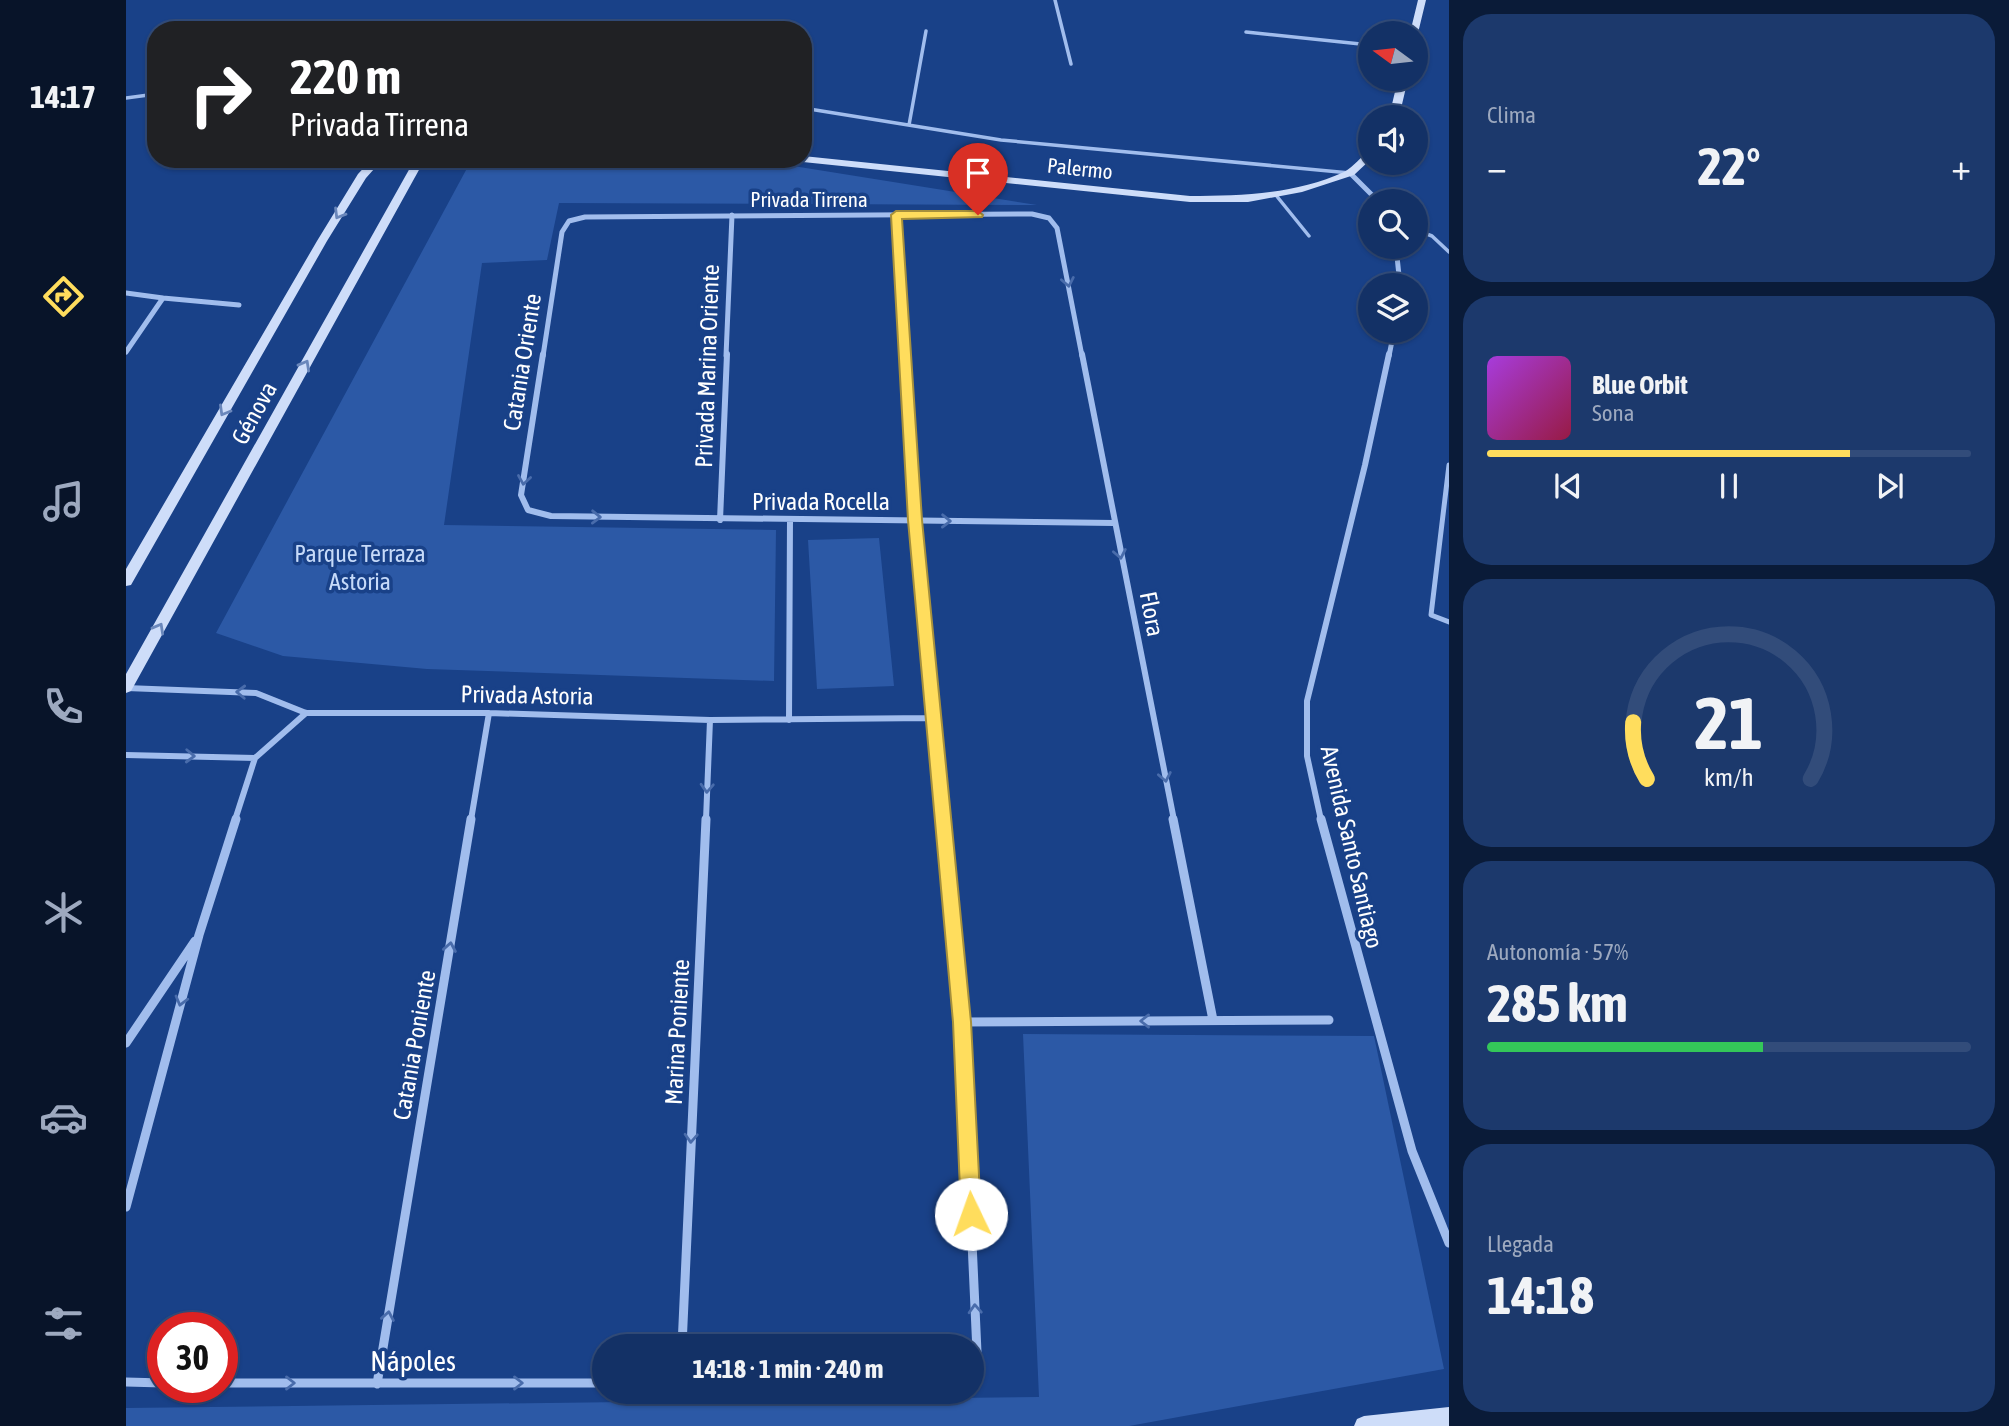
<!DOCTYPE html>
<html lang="es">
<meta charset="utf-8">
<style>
body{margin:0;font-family:"Asap Condensed",sans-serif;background:#1c396c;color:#f1f3f6;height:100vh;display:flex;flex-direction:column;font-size:26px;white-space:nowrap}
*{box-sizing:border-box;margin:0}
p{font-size:23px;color:#9da9bf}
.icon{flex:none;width:38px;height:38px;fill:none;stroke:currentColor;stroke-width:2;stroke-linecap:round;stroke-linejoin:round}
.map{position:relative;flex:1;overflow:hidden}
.side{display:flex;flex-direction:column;gap:14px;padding:14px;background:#0a1b38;width:560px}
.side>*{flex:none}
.banner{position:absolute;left:21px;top:21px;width:665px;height:147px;border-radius:28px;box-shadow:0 2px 5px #0004,0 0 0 2px #324c7a;background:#202124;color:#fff;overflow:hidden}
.needle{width:46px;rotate:285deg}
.controls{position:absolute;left:1232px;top:21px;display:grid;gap:14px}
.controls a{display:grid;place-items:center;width:70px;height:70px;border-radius:50%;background:#133166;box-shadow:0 2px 5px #0004,0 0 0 2px #324c7a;font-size:35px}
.speed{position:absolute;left:21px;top:1312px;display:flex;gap:14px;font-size:35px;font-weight:700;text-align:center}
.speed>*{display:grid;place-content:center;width:91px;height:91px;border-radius:50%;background:#133166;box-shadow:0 2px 5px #0004,0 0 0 2px #324c7a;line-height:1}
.speed .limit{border:10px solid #d22;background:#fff;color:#111}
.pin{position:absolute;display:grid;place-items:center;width:60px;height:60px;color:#fff;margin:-72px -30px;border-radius:50% 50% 50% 0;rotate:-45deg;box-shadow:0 0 7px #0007}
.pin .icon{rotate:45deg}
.me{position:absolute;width:77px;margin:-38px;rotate:357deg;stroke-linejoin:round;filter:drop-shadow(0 0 5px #0008)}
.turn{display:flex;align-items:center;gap:24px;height:147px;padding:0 28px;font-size:32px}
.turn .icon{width:91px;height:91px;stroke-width:2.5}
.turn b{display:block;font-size:49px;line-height:60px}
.big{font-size:52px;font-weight:700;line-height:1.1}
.side .tile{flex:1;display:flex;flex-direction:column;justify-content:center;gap:10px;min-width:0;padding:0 24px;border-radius:28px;background:#1c396c}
.side .dial{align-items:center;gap:0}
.dial svg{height:182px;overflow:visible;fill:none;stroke:#324c7a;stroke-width:7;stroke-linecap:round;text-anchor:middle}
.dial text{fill:#f1f3f6;stroke:none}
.song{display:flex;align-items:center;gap:21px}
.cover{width:84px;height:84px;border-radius:10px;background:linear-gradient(135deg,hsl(280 70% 55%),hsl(340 70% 35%))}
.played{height:7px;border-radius:4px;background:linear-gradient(90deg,#ffdd5d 75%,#324c7a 75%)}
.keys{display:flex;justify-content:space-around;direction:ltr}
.heat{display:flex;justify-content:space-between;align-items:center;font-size:38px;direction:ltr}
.charge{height:10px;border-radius:5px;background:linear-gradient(90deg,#34c759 57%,#324c7a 0)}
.trip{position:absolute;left:466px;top:1334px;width:392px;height:70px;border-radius:35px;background:#133166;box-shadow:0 2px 5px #0004,0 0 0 2px #324c7a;font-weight:700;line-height:70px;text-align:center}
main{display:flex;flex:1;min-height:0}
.tabs{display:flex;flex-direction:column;width:126px;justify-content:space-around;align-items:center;background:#081429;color:#9da9bf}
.tabs .icon{width:49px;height:49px}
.tabs .current{color:#ffdd5d}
.tabs b{font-size:32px;color:#f1f3f6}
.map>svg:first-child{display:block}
.green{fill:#2c59a6}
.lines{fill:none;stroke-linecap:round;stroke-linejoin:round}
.lane-far1{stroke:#a1bded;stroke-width:3.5}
.lane{stroke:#a1bded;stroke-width:5}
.street-far2{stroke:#a1bded;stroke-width:5}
.street-far1{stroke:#a1bded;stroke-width:6}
.street{stroke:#a1bded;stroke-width:9}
.secondary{fill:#ceddf9;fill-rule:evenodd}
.oneway{stroke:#6a87bb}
.oneway2{stroke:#496cab}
.route{fill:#ffdd5d;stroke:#a6903c;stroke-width:2}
.labels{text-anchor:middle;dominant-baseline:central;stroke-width:7;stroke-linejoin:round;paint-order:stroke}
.far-street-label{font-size:21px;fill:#fff;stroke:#194188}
.street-label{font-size:24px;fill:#fff;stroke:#194188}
.park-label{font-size:24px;fill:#c6daf9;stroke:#194188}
.near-street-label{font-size:28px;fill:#fff;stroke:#194188}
</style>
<main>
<nav class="tabs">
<b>14:17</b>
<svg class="icon current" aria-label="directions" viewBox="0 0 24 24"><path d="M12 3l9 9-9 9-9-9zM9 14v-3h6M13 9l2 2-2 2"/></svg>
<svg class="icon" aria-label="music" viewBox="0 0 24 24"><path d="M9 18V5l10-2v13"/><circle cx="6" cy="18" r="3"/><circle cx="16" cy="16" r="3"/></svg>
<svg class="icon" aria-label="phone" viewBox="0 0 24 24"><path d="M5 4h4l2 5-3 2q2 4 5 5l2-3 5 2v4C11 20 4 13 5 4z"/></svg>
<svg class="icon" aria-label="climate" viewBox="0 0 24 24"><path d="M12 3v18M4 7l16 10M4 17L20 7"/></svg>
<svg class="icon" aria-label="car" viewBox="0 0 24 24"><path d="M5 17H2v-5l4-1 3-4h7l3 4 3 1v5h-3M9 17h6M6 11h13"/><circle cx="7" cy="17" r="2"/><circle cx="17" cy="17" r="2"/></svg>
<svg class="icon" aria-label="filters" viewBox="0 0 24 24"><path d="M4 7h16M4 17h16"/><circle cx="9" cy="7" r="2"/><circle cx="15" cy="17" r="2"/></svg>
</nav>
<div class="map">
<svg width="1323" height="1426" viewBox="0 0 1323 1426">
<rect width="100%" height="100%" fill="#194188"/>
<path class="green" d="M 346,159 L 624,159 L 911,205 L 433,203 L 421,260 L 356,263 L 318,525 L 650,530 L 648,681 L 301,669 L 157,656 L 90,633 Z
M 753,538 L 768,686 L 691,689 L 682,540 Z
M 897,1034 L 1248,1036 L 1318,1369 L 1003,1426 L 0,1426 L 0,1408 L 913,1397 Z"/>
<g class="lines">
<path class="lane-far1" d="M 929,0 L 945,64
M 1120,32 L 1244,45
M 0,98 L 30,94
M 677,108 L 875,140 L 1224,173
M 783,125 L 800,31
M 1149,194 L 1183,236
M 1290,230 L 1306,236 L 1323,252"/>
<path class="lane" d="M 1323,465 L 1305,615 L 1323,622"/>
<path class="street-far2" d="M 1224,173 L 1252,201
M 770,215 L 779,356
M 1270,247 L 1274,285
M 0,293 L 37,298
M 0,352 L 37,298 L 113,305
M 417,356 L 436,232 L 443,221 L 459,217 L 906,214 L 923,218 L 931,228 L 956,356
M 600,356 L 606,215
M 1263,356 L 1268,331"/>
<path class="street-far1" d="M 417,354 L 395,495 L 402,510 L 425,516 L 988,523
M 779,354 L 789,520 L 817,820
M 956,354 L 1048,820
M 594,520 L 601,354
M 0,688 L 130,693 L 180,713 L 363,713 L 584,720 L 806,718
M 663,720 L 664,519
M 0,755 L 129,758
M 109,820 L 129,758 L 180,713
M 345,820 L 363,713
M 580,820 L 584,720
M 1195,820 L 1181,756 L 1181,701 L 1239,465 L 1263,354"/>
<path class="street" d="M 817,819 L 836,1022 L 851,1352 L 845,1378
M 1047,819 L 1087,1020
M 1195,819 L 1286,1151 L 1323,1243
M 836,1022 L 1203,1020
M 0,1043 L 69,941
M 0,1207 L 73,935 L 110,819
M 556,1346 L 580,819
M 0,1382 L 37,1383
M 96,1383 L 478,1383
M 251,1384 L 345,819"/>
<path class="secondary" d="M 1292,0 L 1300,0 L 1292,33 L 1290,35 L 1290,33 L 1284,33 Z
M 1272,79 L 1282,79 L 1273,117 L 1263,117 Z
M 1244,152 L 1244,160 L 1228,175 L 1176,192 L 1122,202 L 1064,202 L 677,162 L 672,159 L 677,159 L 677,156 L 1064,196 C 1116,196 1170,194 1218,172 C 1228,167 1234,156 1244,152 Z
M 246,159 L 257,159 L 240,178 L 201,241 L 5,585 L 0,586 L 0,569 L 191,241 L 232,174 Z
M 289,159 L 299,159 L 5,691 L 0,693 L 0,674 Z
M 1323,1407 L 1323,1426 L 1228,1426 L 1231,1419 L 1238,1416 Z"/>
</g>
<defs><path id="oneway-chevron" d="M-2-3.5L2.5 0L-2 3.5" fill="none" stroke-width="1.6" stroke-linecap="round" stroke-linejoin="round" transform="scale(1.75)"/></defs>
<g class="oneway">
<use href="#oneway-chevron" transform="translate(213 214) rotate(121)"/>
<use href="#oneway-chevron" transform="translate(179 365) rotate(-61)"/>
<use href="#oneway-chevron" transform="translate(98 411) rotate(120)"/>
<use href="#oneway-chevron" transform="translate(33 628) rotate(-61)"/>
</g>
<g class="oneway2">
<use href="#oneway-chevron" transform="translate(942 282) rotate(79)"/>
<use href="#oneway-chevron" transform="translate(398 480) rotate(99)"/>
<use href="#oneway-chevron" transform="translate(470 517) rotate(1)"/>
<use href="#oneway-chevron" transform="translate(820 521) rotate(1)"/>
<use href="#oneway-chevron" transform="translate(994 554) rotate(79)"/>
<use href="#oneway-chevron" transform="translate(115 692) rotate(-178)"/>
<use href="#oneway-chevron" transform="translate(64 756) rotate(2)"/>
<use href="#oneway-chevron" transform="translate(1039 777) rotate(79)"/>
<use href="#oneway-chevron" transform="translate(581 788) rotate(93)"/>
<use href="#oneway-chevron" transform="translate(324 947) rotate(-80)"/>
<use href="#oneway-chevron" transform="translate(55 1001) rotate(105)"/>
<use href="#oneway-chevron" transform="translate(1019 1021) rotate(180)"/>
<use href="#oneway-chevron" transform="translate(565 1138) rotate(93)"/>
<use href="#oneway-chevron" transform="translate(849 1309) rotate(-93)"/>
<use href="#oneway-chevron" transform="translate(262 1316) rotate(-80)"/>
<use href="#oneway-chevron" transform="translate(164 1383)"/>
<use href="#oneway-chevron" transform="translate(392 1383)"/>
</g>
<path class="route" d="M 852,211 L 857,215 L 856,217 L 776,219 L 796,520 L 845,1022 L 855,1214 L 852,1222 L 845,1225 L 838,1222 L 835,1214 L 827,1022 L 782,520 L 765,215 L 770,211 Z"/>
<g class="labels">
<g class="far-street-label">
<text transform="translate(954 168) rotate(6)">Palermo</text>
<text x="683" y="199">Privada Tirrena</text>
</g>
<g class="street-label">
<text transform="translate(396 362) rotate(-81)">Catania Oriente</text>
<text transform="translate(581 366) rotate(-88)">Privada Marina Oriente</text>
<text transform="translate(128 413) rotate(-61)">Génova</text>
<text x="695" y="501">Privada Rocella</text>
<text transform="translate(1026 614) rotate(79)">Flora</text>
<text transform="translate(401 695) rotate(1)">Privada Astoria</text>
<text transform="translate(1226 847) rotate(77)">Avenida Santo Santiago</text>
<text transform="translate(551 1032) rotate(-87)">Marina Poniente</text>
<text transform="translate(288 1045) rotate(-80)">Catania Poniente</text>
</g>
<g class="park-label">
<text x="234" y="553">Parque Terraza<tspan x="234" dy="28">Astoria</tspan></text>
</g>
<g class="near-street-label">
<text x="287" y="1361">Nápoles</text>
</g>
</g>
</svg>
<div class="controls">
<a><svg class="needle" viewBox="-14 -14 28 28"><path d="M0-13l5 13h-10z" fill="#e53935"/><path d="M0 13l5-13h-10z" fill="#9da9bf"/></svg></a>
<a><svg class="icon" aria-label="sound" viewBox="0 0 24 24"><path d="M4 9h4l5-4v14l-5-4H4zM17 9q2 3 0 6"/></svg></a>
<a><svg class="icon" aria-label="search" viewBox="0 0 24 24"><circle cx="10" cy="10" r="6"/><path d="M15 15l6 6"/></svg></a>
<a><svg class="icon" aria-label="layers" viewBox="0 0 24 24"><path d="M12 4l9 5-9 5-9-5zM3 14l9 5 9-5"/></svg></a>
</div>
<div class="speed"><div class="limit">30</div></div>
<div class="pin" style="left:852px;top:215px;background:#d93025"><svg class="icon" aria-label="arrive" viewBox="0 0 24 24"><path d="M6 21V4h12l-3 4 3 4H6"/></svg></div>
<svg class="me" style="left:845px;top:1214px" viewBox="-20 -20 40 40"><circle r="19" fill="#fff"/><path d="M0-13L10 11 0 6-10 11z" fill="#ffdd5d"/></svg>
<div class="trip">14:18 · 1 min · 240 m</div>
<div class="banner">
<div class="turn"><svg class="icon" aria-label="right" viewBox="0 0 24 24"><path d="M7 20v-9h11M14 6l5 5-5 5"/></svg><div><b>220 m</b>Privada Tirrena</div></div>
</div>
</div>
<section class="side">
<div class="tile"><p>Clima</p>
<div class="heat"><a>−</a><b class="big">22°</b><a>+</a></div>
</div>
<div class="tile">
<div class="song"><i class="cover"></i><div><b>Blue Orbit</b><p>Sona</p></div></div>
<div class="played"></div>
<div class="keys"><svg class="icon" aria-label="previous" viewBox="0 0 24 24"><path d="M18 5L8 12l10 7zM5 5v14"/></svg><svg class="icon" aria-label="pause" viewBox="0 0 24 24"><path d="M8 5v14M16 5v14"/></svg><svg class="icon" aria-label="next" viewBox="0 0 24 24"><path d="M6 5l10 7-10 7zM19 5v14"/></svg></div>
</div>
<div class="tile dial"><svg viewBox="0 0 100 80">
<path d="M14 69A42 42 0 1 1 86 69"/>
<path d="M14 69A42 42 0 0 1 8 44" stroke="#ffdd5d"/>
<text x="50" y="56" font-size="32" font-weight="700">21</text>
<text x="50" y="72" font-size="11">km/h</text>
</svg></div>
<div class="tile"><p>Autonomía · 57%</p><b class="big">285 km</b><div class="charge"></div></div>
<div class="tile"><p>Llegada</p><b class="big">14:18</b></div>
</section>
</main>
